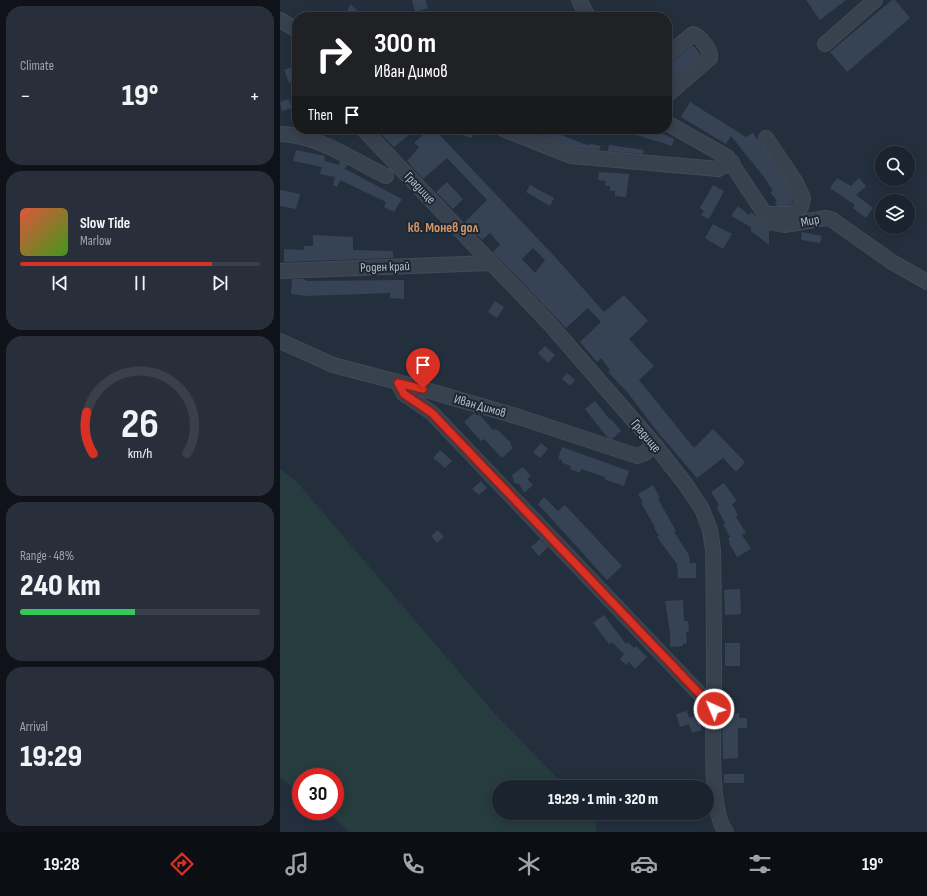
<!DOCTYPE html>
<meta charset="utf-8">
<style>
body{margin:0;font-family:"Sofia Sans Condensed",sans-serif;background:#282f3a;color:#f1f3f6;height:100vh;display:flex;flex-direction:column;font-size:15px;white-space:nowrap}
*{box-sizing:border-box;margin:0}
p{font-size:13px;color:#a0a4aa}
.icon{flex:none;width:22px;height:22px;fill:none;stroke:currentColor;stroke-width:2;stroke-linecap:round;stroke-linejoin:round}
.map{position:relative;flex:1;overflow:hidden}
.panel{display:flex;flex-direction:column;gap:6px;padding:6px;background:#0f1319;width:280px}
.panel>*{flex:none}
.banner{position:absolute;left:12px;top:12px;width:380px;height:122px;border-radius:16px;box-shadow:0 2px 10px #0003,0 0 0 1px #39404a;background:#202124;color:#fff;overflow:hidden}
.fabs{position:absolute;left:595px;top:146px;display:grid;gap:8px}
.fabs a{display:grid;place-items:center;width:40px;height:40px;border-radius:50%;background:#1b232e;box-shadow:0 2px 10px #0003,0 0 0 1px #39404a;font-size:20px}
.speed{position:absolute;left:12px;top:768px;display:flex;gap:8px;font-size:20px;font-weight:700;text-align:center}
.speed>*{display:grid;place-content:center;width:52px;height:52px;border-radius:50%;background:#1b232e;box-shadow:0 2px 10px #0003,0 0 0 1px #39404a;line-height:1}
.speed .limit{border:6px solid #d22;background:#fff;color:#111}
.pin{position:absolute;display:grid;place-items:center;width:34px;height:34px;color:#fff;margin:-41px -17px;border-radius:50% 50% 50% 0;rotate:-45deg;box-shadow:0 0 4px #0007}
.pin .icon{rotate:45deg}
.me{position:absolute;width:44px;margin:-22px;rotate:316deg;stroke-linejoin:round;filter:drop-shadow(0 0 3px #0008)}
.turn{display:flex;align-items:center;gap:14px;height:84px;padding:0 16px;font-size:18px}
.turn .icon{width:52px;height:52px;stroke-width:2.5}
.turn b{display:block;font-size:28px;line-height:34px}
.then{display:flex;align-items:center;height:38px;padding:0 16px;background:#0003;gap:8px;font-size:15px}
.big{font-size:30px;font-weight:800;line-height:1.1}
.panel .tile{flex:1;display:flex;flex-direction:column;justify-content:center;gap:6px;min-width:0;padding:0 14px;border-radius:16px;background:#282f3a}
.panel .dial{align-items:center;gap:0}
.dial svg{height:104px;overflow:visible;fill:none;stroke:#39404a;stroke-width:7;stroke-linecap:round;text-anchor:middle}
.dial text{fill:#f1f3f6;stroke:none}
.song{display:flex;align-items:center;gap:12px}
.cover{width:48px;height:48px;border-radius:6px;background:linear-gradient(135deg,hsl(10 70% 55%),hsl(100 70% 35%))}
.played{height:4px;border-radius:2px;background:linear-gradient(90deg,#d93025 80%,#39404a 80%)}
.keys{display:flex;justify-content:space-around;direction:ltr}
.heat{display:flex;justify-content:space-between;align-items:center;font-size:22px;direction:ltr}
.charge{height:6px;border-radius:3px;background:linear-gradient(90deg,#34c759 48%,#39404a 0)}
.trip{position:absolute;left:212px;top:780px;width:222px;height:40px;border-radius:20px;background:#1b232e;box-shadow:0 2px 10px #0003,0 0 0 1px #39404a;font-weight:800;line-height:40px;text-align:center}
.dock{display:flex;height:64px;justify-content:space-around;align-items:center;background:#0b0e12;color:#a0a4aa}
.dock .icon{width:28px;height:28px}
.dock .selected{color:#d93025}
.dock b{font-size:18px;color:#f1f3f6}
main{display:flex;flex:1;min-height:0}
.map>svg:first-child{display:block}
.green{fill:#263c3f}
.building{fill:#364354;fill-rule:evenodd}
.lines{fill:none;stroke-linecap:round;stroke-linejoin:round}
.minor-casing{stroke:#414a57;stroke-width:16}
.minor{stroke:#38414e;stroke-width:14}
.route-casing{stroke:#8d1f18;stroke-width:10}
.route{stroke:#d93025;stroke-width:7}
.labels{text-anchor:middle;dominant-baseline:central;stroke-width:4;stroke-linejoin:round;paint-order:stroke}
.street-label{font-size:13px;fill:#b4bcc9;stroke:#1d2633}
.neighbourhood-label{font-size:14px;font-weight:bold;fill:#d59563;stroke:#1d2633}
</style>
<main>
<section class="panel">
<div class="tile"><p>Climate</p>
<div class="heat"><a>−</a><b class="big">19°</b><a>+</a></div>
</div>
<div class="tile">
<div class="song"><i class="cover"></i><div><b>Slow Tide</b><p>Marlow</p></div></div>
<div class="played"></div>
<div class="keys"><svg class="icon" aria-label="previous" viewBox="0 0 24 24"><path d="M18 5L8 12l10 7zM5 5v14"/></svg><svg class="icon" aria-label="pause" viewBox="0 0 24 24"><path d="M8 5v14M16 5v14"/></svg><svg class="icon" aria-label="next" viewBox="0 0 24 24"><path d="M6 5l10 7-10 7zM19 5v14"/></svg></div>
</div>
<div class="tile dial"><svg viewBox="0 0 100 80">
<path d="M14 69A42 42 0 1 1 86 69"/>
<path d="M14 69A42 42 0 0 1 9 37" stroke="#d93025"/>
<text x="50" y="56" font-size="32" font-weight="700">26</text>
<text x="50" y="72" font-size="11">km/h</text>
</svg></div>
<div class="tile"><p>Range · 48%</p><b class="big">240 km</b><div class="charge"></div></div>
<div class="tile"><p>Arrival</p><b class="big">19:29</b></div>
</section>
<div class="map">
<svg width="647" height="832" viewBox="0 0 647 832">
<rect width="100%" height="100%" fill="#242f3e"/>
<path class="green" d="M 0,469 L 16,481 L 216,715 L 286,787 L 219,787 L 219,813 L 312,813 L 314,815 L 317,832 L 69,832 L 47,811 L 55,811 L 55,777 L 21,777 L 21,792 L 0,778 Z"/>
<path class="building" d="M 132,0 L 145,0 L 148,8 L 135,12 Z
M 526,0 L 566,0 L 540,20 Z
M 612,0 L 615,0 L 630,18 L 567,72 L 550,52 Z
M 71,4 L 82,17 L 64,17 Z
M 413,45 L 421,55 L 387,84 L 387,63 L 392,62 Z
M 17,65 L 17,81 L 9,83 L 4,70 Z
M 9,99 L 12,108 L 2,111 L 0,102 Z
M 410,102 L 466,137 L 473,133 L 508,185 L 514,199 L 513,202 L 509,206 L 497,206 L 495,203 L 497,201 L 490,192 L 493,191 L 484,177 L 451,136 L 446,144 L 401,117 Z
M 96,129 L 123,129 L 129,135 L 114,147 Z
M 149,129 L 154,129 L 276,258 L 324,312 L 344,295 L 368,321 L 349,339 L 374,366 L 359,380 L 414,448 L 433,429 L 465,462 L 456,472 L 443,458 L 417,478 L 376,430 L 348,393 L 328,372 L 330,370 L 321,358 L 317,362 L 300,342 L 321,322 L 308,308 L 286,328 L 213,252 L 220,245 L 210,233 L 202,240 L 185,222 L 207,200 L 188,180 L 167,158 L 143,179 L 127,161 L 139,147 L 134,143 ZM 253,248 L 265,260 L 255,273 L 242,259 Z
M 169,129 L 195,129 L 192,138 L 168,131 Z
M 246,129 L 272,129 L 271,131 L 307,145 L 311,144 L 321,146 L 319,150 L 293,148 Z
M 343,129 L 372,129 L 394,139 L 392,146 L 343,131 Z
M 329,145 L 364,150 L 363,154 L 328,151 Z
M 16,150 L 45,156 L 44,161 L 59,165 L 60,161 L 67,165 L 65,169 L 122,199 L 114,212 L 104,207 L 106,202 L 60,180 L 57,187 L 53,185 L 55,177 L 40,174 L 42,167 L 13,161 Z
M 319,172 L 349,174 L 346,197 L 335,196 L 335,191 L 330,191 L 330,186 L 325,186 L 326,181 L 318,180 Z
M 557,178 L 571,186 L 579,178 L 586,186 L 576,195 L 593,208 L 586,218 L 573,208 L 575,205 L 550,188 Z
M 167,182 L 183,199 L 173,209 L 156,192 Z
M 250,185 L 274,198 L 270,206 L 246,192 Z
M 433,185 L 444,191 L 429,219 L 421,215 L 424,211 L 420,208 Z
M 0,190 L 20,194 L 16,209 L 0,206 Z
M 458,206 L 469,215 L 471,212 L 475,215 L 489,230 L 489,245 L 471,231 L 471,227 L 451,216 Z
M 433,224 L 452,234 L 443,249 L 425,238 Z
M 522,232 L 542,236 L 540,243 L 521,240 Z
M 33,235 L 73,237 L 73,250 L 113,251 L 113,258 L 4,262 L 4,249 L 24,250 L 24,246 L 33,246 Z
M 12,279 L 23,279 L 27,281 L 124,280 L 124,299 L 110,298 L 110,293 L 27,296 L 11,294 Z
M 215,301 L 224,307 L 217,318 L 208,312 Z
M 265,346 L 275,355 L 268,363 L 258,353 Z
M 287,373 L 295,380 L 290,386 L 282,379 Z
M 315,401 L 330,420 L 331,419 L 341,431 L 332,439 L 327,437 L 305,409 Z
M 194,413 L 198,416 L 199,414 L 213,430 L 215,429 L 219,431 L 231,443 L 230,444 L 233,448 L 222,458 L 204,439 L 201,441 L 184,422 Z
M 261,443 L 268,449 L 260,458 L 253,452 Z
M 282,447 L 349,471 L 344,486 L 324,479 L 325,477 L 301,469 L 300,473 L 290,469 L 291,466 L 282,463 L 282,460 L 278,459 Z
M 160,450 L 172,461 L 165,468 L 153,458 Z
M 243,467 L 251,476 L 247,479 L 253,485 L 244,493 L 239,484 L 234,483 L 232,475 Z
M 201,481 L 207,488 L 199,495 L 192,489 Z
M 444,483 L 457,501 L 452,504 L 458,515 L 456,517 L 466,533 L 462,535 L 471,549 L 457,557 L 449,543 L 450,542 L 448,539 L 450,537 L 443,524 L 445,523 L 438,510 L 437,506 L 439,505 L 431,492 Z
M 373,485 L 380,498 L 378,499 L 396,531 L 394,532 L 409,555 L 410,563 L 416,563 L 416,578 L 398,578 L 397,564 L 377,537 L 379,536 L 374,528 L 375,527 L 361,503 L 363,502 L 358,494 Z
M 264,497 L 278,511 L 285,505 L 342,566 L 327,580 L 258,504 Z
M 158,530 L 164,537 L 157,543 L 151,536 Z
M 260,539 L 268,547 L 259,556 L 251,547 Z
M 460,589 L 461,614 L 445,615 L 444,590 Z
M 403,600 L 404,621 L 408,621 L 409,631 L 406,632 L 407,643 L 403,644 L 403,646 L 390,647 L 390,632 L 385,601 Z
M 324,615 L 346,644 L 348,642 L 354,648 L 356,646 L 367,657 L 355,669 L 349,662 L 346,665 L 340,659 L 344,654 L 332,642 L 329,644 L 313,623 Z
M 445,643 L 460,643 L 460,666 L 445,666 Z
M 407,711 L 409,718 L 417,715 L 422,730 L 412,733 L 409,724 L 400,727 L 396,714 Z
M 442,713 L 459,713 L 459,718 L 467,718 L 467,728 L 458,728 L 458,758 L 443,759 Z
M 444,774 L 464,774 L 464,783 L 444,783 Z"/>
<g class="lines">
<g class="minor-casing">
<path id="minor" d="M 299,0 L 308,17
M 0,20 L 17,30
M 545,44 L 595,0
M 387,55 L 413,34 C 421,37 431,50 430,58 L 387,95
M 387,123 L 447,157 L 485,214 L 493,223 L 504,225 L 546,218 L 551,219 L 612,262 L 647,282
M 83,129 L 269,323 L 375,445 L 406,485 L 422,509 L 430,530 L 433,550 C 434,597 434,644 434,690 C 434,721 428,810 446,832
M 223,129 L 291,156 L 438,169 L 452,162
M 0,134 C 39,135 72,160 106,176
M 485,214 L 512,214 L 521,207 L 523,198 L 515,181 L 486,138
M 0,271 L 210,263
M 0,341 L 53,365 L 129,385 L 239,417 L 357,456 L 363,454 L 375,445
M 118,383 L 124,394 L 152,413 L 434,709"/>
</g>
<use href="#minor" class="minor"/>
</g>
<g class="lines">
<g class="route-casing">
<path id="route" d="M 143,389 L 118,383 L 124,394 L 152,413 L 434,709"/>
</g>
<use href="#route" class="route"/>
</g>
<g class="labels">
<g class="street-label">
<text transform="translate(140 188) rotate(46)">Градище</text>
<text transform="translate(530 221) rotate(-12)">Мир</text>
<text transform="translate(105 267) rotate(-2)">Роден край</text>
<text transform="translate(200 406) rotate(16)">Иван Димов</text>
<text transform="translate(366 436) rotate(50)">Градище</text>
</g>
<g class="neighbourhood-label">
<text x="163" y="227">кв. Монев дол</text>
</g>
</g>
</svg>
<div class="fabs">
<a><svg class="icon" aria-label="search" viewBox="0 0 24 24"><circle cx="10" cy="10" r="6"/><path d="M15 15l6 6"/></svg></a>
<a><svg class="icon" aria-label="layers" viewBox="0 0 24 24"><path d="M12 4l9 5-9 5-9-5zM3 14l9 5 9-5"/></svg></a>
</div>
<div class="speed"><div class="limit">30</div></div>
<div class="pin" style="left:143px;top:389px;background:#d93025"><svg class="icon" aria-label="arrive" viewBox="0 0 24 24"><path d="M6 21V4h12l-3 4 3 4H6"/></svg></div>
<svg class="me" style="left:434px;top:709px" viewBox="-20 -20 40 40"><circle r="17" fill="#d93025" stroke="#fff" stroke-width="3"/><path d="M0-11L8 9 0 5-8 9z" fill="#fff"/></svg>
<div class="trip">19:29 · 1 min · 320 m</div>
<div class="banner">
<div class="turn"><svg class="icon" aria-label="right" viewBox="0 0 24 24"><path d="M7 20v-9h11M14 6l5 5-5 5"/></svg><div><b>300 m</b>Иван Димов</div></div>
<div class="then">Then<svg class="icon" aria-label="arrive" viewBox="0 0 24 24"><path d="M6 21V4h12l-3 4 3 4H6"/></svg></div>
</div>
</div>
</main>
<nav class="dock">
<b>19:28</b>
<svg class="icon selected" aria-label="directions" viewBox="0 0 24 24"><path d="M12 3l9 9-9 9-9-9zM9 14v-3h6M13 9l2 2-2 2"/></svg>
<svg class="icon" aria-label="music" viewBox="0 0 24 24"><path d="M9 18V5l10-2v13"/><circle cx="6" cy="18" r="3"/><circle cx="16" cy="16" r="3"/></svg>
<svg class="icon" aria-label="phone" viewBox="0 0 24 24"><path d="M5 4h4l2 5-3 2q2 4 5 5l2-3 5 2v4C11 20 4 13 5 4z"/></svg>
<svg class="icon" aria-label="climate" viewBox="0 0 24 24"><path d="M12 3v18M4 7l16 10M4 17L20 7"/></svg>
<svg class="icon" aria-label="car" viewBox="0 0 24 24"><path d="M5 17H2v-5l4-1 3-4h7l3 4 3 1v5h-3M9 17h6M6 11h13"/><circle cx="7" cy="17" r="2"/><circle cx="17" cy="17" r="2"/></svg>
<svg class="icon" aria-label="filters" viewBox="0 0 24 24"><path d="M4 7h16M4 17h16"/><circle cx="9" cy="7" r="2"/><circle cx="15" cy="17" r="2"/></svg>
<b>19°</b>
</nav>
